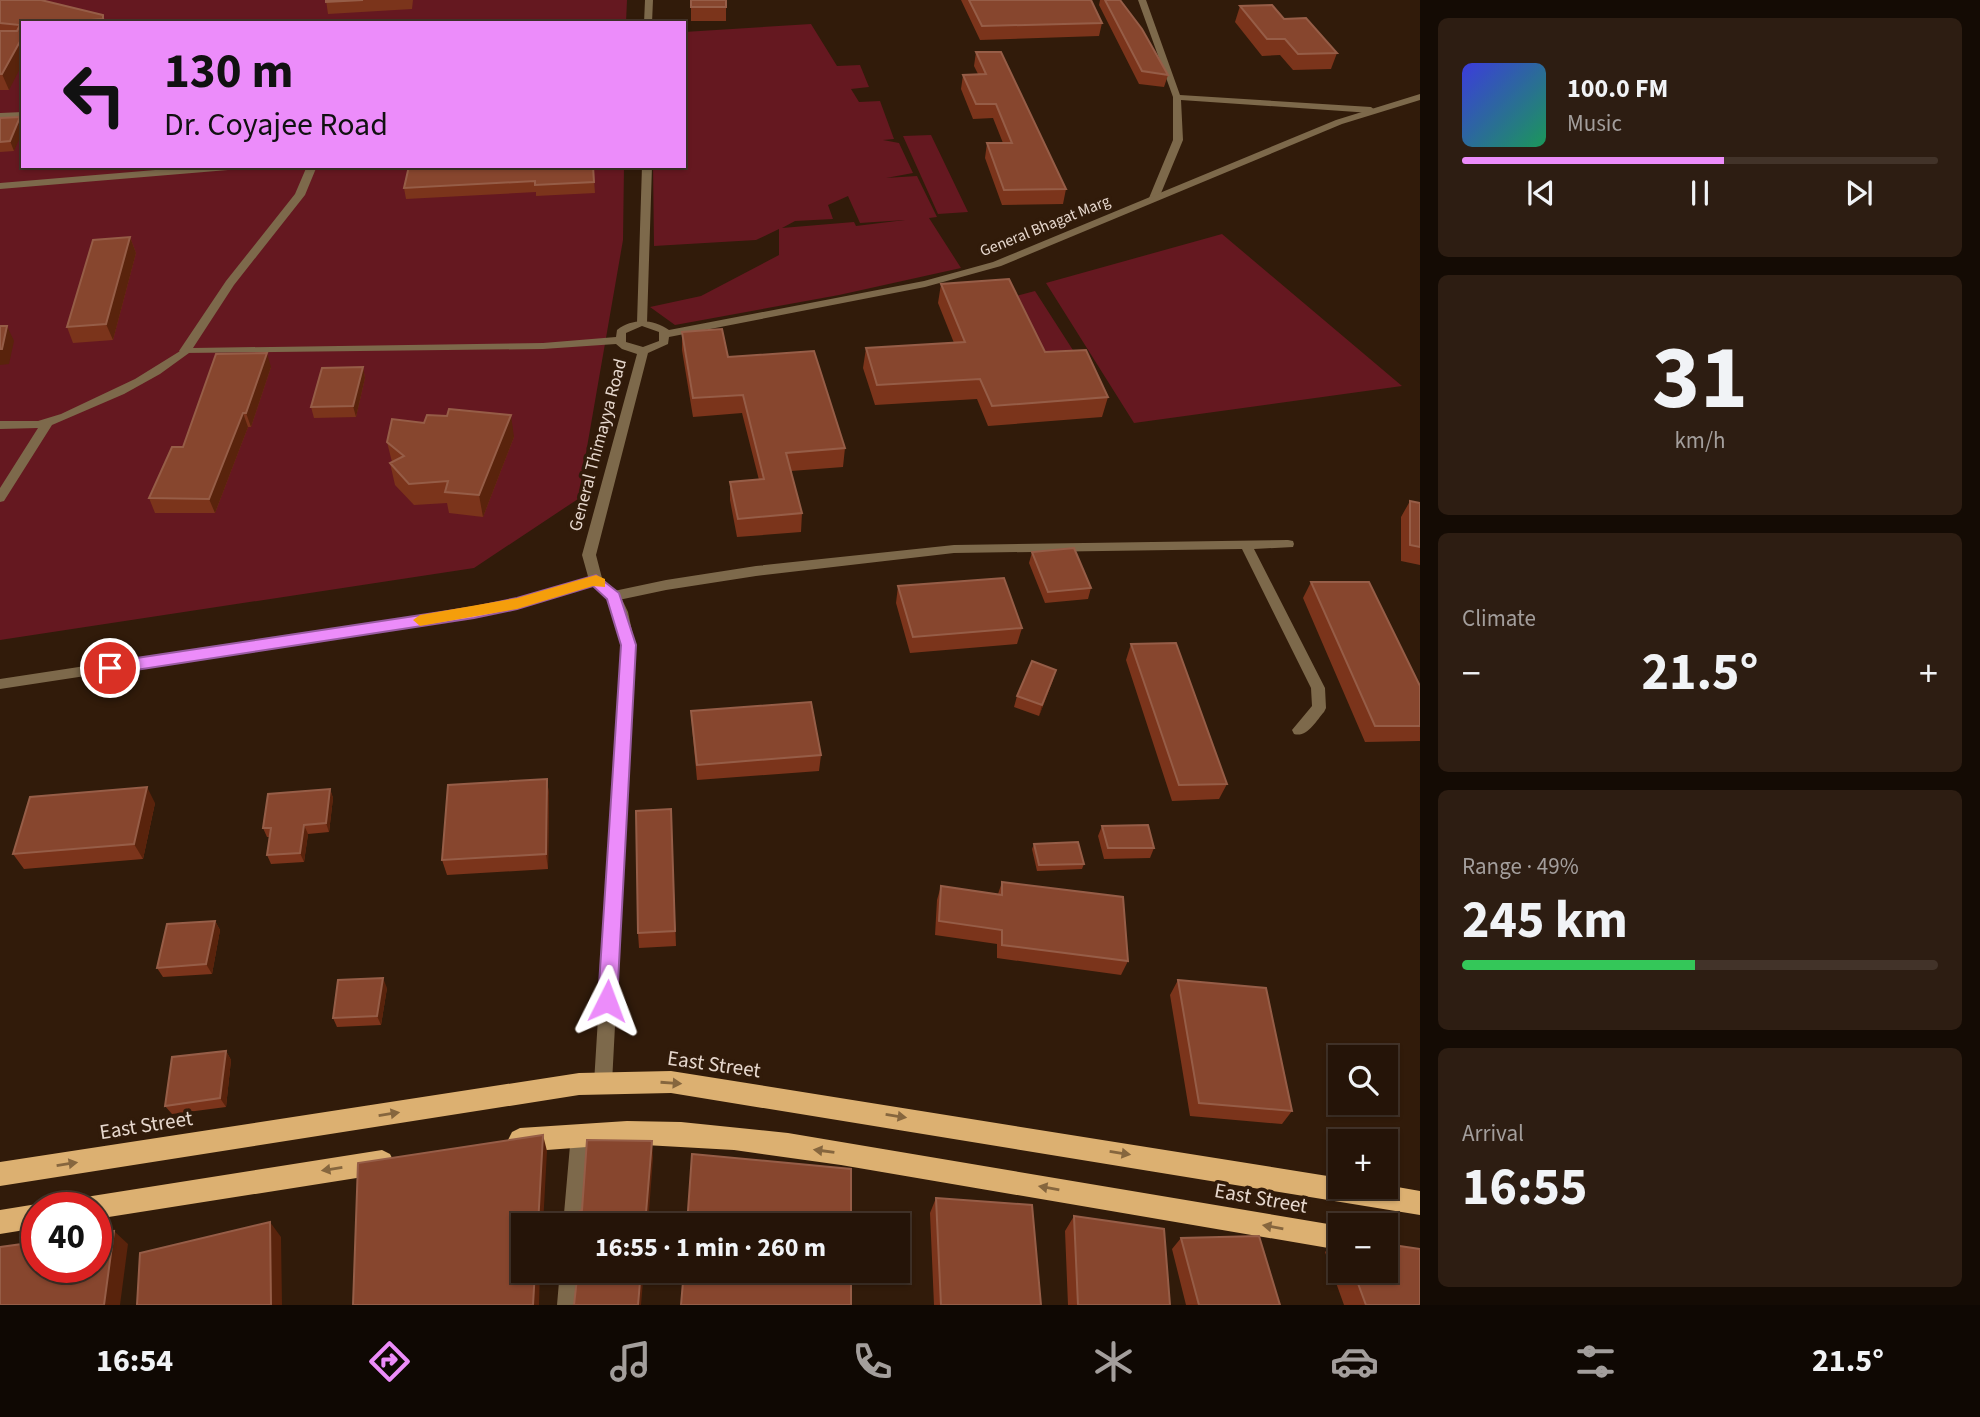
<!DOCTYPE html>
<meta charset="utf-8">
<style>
body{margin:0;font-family:"Source Sans 3",sans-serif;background:#2d1d12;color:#f1f3f6;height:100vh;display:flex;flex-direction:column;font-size:26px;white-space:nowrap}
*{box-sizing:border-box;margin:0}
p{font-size:23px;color:#a39e9c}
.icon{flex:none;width:38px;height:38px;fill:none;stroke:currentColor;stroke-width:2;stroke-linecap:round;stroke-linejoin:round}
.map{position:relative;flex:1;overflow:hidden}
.side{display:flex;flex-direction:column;gap:18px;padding:18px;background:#140b04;width:560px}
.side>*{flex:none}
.guide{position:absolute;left:21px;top:21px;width:665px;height:147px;border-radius:0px;box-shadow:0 2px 5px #0004,0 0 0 2px #423329;background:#ec8cfa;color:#111;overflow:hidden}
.tools{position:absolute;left:1328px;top:1045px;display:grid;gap:14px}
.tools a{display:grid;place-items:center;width:70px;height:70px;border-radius:0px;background:#251408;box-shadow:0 2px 5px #0004,0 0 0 2px #423329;font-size:35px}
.speed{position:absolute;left:21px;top:1192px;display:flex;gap:14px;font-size:35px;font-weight:700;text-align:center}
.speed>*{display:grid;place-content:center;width:91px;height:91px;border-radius:50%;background:#251408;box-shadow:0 2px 5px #0004,0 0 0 2px #423329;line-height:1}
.speed .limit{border:10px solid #d22;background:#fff;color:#111}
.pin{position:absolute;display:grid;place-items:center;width:60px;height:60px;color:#fff;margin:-30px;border:4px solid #fff;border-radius:50%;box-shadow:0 2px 7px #0007}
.me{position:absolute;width:77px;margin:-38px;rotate:3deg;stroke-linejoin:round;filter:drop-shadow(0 0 5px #0008)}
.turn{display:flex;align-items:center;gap:24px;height:147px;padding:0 28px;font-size:32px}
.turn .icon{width:91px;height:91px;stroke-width:2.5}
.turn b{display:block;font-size:49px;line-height:60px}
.big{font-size:52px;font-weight:700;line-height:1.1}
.side .tile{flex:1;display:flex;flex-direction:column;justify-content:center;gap:10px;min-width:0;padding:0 24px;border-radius:10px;background:#2d1d12}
.side .dial{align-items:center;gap:0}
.dial b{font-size:91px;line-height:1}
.song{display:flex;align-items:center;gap:21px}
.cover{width:84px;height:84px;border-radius:10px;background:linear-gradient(135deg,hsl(240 70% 55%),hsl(150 70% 35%))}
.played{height:7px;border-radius:4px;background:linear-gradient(90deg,#ec8cfa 55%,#423329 55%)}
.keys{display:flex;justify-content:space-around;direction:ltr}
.heat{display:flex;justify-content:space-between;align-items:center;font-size:38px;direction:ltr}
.charge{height:10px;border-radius:5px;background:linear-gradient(90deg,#34c759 49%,#423329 0)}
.trip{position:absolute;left:511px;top:1213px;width:399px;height:70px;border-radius:0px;background:#251408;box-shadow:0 2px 5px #0004,0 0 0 2px #423329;font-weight:700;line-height:70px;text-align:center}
.dock{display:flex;height:112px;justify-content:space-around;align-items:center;background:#0f0803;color:#a39e9c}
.dock .icon{width:49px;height:49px}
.dock .current{color:#ec8cfa}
.dock b{font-size:32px;color:#f1f3f6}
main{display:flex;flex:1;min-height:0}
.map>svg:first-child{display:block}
.green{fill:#651820;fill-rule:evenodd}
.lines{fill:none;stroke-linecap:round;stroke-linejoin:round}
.minor{fill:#7d694b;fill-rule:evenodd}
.tertiary{fill:#7d694b;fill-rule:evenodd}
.primary{fill:#dcb071;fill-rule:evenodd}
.wall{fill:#7b341b}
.shaded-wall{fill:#59230c}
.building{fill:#87462e;stroke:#965d47;stroke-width:2}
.oneway{fill:#86663e}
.route{fill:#ec8cfa;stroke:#995ba2;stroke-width:2}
.slow{fill:#f59e0b}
.labels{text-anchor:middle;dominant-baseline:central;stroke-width:7;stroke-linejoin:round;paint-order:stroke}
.far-street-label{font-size:16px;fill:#e7d8ce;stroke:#311b0a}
.street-label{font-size:18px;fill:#e7d8ce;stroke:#311b0a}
.near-street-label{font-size:21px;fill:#e7d8ce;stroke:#311b0a}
</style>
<main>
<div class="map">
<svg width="1420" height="1305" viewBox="0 0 1420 1305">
<rect width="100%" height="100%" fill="#311b0a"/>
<path class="green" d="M 0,0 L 627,0 L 626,23 L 23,23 L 23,166 L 624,166 L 623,240 L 578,499 L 474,568 L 0,640 Z
M 811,24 L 837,66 L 860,65 L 869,87 L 851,89 L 859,102 L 880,101 L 894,139 L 883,140 L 899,143 L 913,173 L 886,178 L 917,176 L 937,217 L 929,218 L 961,268 L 839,295 L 675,325 L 650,307 L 701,296 L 779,255 L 779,229 L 756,240 L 654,246 L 653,166 L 684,166 L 684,32 ZM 848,196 L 860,223 L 905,220 L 856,226 L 854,222 L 782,228 L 795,221 L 833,219 L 828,205 Z
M 931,135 L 968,212 L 938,214 L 903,136 Z
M 1222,234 L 1402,386 L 1134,423 L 1046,283 Z
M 1035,291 L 1078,358 L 1044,361 L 1009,298 Z"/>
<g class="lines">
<path class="minor" d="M 645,0 L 653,0 L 652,23 L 644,23 Z
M 1138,0 L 1146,0 L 1180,95 L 1371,107 L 1375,110 L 1371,113 L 1181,100 L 1183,140 L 1159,198 L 1151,200 L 1149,198 L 1173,140 L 1173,97 Z
M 85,15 L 88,15 L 118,23 L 103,23 L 85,19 Z
M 23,112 L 23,118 L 0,119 L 0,113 Z
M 642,166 L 652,166 L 647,323 L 642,326 L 637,323 Z
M 185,348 L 191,351 L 189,353 L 160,374 L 124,394 L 52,425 L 4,501 L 0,502 L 0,488 L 38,428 L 0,429 L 0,421 L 38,421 L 61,414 L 135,379 Z
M 1288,540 L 1293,541 L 1294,544 L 1293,547 L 1254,549 L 1325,688 L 1326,708 L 1324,712 C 1316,721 1307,738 1294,734 L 1292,730 L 1312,706 L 1311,688 L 1242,549 L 954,553 L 756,576 L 666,590 L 614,601 L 607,596 L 614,591 L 666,580 L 756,566 L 954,545 Z
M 596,575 L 601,577 L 603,580 L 601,583 L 517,609 L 474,617 L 0,689 L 0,679 L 474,607 L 517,599 Z
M 580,1125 L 587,1127 L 589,1134 L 583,1225 L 563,1225 L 571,1134 L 573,1127 Z
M 560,1270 L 580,1270 L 577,1305 L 557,1305 Z"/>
<path class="tertiary" d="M 1420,94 L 1420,100 L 1342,124 L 1001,266 L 925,287 L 669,337 L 668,344 L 648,353 L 596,555 L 602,578 L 619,593 L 628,612 L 635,645 L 612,1083 L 609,1089 L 603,1092 L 597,1089 L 594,1083 L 621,645 L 614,612 L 608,599 L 589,580 L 582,555 L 637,354 L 622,349 L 616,344 L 543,349 L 181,353 L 179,351 L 226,281 L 295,194 L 307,166 L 317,166 L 305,195 L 234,285 L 193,348 L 543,343 L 616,337 L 617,330 C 633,318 653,319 669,330 L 924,281 L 993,262 L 1336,120 ZM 642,326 L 659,332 L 659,341 L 643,347 L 626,342 L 626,333 Z
M 203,166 L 244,166 L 240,169 L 0,189 L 0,183 Z"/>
<path class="primary" d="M 671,1071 L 1340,1178 L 1340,1186 L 1386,1185 L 1420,1191 L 1420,1215 L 671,1093 L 579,1095 L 0,1186 L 0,1162 L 579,1073 Z
M 627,1121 L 681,1122 L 788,1133 L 1340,1226 L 1340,1250 L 841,1165 L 734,1150 L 627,1144 L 520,1152 L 512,1148 L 508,1140 L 512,1132 L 520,1128 Z
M 382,1150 L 390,1154 L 394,1162 L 390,1170 L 382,1174 L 96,1219 L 96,1208 L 80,1208 L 83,1199 L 92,1196 Z
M 37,1204 L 46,1208 L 37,1208 L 37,1228 L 0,1234 L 0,1210 Z"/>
</g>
<path class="wall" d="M 0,0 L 103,15 L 106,23 L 23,23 L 9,90 L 0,90 Z
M 326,0 L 413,0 L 412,9 L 328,14 Z
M 691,0 L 726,7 L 726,21 L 691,21 Z
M 961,0 L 1091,0 L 1102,23 L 1099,36 L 980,40 Z
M 1100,0 L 1120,0 L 1168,75 L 1164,87 L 1139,84 L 1099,5 Z
M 1240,6 L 1284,19 L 1337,53 L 1331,69 L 1293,70 L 1280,55 L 1262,56 L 1235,22 Z
M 976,52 L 1066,189 L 1063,204 L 1002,205 L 985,158 L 987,143 L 1003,143 L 993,118 L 973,119 L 961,89 L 963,75 L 978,74 L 974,66 Z
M 20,117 L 14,151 L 0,152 L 0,118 Z
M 593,166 L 595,193 L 536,196 L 536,192 L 406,199 L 404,188 Z
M 130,237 L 136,253 L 113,340 L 73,343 L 67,327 Z
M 941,284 L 1045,352 L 1108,397 L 1102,417 L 988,426 L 977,399 L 875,405 L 863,368 L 866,348 L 954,343 L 938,303 Z
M 682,332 L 728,357 L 845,448 L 843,467 L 791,471 L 802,513 L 801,532 L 737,537 L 730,500 L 730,482 L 759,480 L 742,413 L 693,417 L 682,350 Z
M 271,367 L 251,427 L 248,427 L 215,513 L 155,513 L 149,498 L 183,447 Z
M 363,367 L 365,378 L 356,417 L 314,418 L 311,407 Z
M 514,437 L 483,517 L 449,513 L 447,503 L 414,505 L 395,485 L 390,463 L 392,462 L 387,442 Z
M 1410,501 L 1420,503 L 1420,565 L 1401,561 L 1401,517 Z
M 1032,552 L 1091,588 L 1088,599 L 1045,603 L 1029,563 Z
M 1311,582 L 1420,686 L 1420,741 L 1365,742 L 1303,598 Z
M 898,586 L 1022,628 L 1017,644 L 910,653 L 896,603 Z
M 1131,644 L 1227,784 L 1219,799 L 1172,801 L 1126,660 Z
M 1053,680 L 1039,716 L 1014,707 L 1017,696 Z
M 691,711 L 821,755 L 819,771 L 697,780 L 692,727 Z
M 547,779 L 549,795 L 548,869 L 447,875 L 442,860 Z
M 330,789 L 333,798 L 329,832 L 308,834 L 304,862 L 271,864 L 267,855 L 270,837 L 267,837 L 263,828 Z
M 155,803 L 143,859 L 24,869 L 13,854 Z
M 671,809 L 676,946 L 639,948 L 638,933 Z
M 1102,826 L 1154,848 L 1150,858 L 1104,859 L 1098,836 Z
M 1034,844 L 1084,864 L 1082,869 L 1037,871 L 1032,849 Z
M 1002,882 L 1128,961 L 1121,975 L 997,958 L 997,944 L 935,935 L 937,900 L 941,886 L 998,894 Z
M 215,921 L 220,930 L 212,974 L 163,977 L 157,968 Z
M 1178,980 L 1292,1111 L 1282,1124 L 1190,1116 L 1170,995 Z
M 387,988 L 381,1025 L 337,1027 L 333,1018 Z
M 226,1051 L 231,1060 L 226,1107 L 172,1114 L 165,1106 Z
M 936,1198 L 1041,1305 L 934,1305 L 930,1213 Z
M 1074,1216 L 1170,1305 L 1068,1305 L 1065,1231 Z
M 1340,1237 L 1340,1270 L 1386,1270 L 1420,1305 L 1344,1305 L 1325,1252 Z
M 1181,1238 L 1280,1305 L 1186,1305 L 1172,1249 Z"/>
<path class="shaded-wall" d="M 23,36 L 23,63 L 9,90 L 2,74 Z
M 20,117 L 23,123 L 23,131 L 14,151 L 10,141 Z
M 130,237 L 136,253 L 113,340 L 106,324 Z
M 7,326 L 14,341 L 9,364 L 0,365 L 0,349 Z
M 267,353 L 271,367 L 251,427 L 246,413 Z
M 363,367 L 365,378 L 356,417 L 353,406 Z
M 243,413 L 248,427 L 215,513 L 209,499 Z
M 511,415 L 514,437 L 483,517 L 479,495 Z
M 1056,670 L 1053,680 L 1039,716 L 1042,705 Z
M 547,779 L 549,795 L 548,869 L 546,854 Z
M 147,787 L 155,803 L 143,859 L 134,844 Z
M 330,789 L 333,798 L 329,832 L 326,823 Z
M 304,825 L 308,834 L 304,862 L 300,853 Z
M 215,921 L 220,930 L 212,974 L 206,964 Z
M 383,978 L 387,988 L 381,1025 L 377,1016 Z
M 226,1051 L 231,1060 L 226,1107 L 220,1098 Z
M 543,1135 L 547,1151 L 543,1225 L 538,1225 Z
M 652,1141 L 653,1158 L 648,1225 L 645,1225 Z
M 270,1222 L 281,1237 L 282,1305 L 271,1305 Z
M 114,1231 L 128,1244 L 120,1305 L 104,1305 Z
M 535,1270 L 540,1270 L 539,1305 L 533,1305 Z
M 641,1270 L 644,1270 L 641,1305 L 638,1305 Z"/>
<path class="building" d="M 0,0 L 41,0 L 103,15 L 103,19 L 53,23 L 23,23 L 23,36 L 2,74 L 0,74 L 0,31 L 17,31 L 20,25 L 0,23 Z
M 326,0 L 363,0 L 326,2 Z
M 691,0 L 726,0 L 726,7 L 691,7 Z
M 969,0 L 1091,0 L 1102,23 L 982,26 Z
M 1105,0 L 1120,0 L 1142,29 L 1168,75 L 1142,71 Z
M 1272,5 L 1284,19 L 1306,18 L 1337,53 L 1298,54 L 1285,39 L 1267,39 L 1240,6 Z
M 976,52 L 1001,52 L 1066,189 L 1004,190 L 987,143 L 1012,143 L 996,104 L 976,104 L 963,75 L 986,74 Z
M 20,117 L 10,141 L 0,142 L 0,118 Z
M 409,166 L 593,166 L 594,182 L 535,185 L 535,181 L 404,188 Z
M 130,237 L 106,324 L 67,327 L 93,240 Z
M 1009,279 L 1045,352 L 1086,350 L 1108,397 L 992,406 L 980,379 L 877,385 L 866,348 L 965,342 L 941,284 Z
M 0,326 L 7,326 L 2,349 L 0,349 Z
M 722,329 L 728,357 L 814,351 L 845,448 L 786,453 L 802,513 L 738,519 L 730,482 L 764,479 L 743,395 L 693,398 L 682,332 Z
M 267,353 L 246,413 L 243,413 L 209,499 L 149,498 L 172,447 L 183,447 L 216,354 Z
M 363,367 L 353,406 L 311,407 L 322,368 Z
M 449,409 L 511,415 L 479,495 L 445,492 L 448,481 L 409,484 L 390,463 L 404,456 L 387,442 L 392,419 L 424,423 L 427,415 L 447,416 Z
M 1410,501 L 1420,503 L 1420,547 L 1410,545 Z
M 1074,548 L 1091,588 L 1048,592 L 1032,552 Z
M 1004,578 L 1022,628 L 913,637 L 898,586 Z
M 1311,582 L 1369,582 L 1420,686 L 1420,726 L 1375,726 Z
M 1176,643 L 1227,784 L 1179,785 L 1131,644 Z
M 1032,661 L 1056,670 L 1042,705 L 1017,696 Z
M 811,702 L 821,755 L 697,765 L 691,711 Z
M 547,779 L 546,854 L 442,860 L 448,785 Z
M 147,787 L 134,844 L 13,854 L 30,797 Z
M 330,789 L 326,823 L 304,825 L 300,853 L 267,855 L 271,828 L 263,828 L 268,794 Z
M 671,809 L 675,931 L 638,933 L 636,811 Z
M 1148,825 L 1154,848 L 1108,848 L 1102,826 Z
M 1078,842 L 1084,864 L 1039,865 L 1034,844 Z
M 1002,882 L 1123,897 L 1128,961 L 1002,945 L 1002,930 L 939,921 L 941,886 L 1002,895 Z
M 215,921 L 206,964 L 157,968 L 167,924 Z
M 383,978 L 377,1016 L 333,1018 L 338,980 Z
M 1178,980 L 1266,988 L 1292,1111 L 1199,1103 Z
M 226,1051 L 220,1098 L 165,1106 L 172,1057 Z
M 543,1135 L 538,1225 L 523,1225 L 523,1270 L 535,1270 L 533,1305 L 353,1305 L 358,1163 Z
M 587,1140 L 652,1141 L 645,1225 L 577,1225 L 578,1212 L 582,1210 Z
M 692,1154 L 851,1169 L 851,1225 L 687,1225 Z
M 936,1198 L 1032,1205 L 1041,1305 L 941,1305 Z
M 1074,1216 L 1164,1229 L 1170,1305 L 1078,1305 Z
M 270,1222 L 271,1305 L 137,1305 L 140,1253 Z
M 114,1231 L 104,1305 L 0,1305 L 0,1247 L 37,1242 L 37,1267 L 96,1267 L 96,1234 Z
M 1259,1236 L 1280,1305 L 1199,1305 L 1181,1238 Z
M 1386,1244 L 1420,1249 L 1420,1305 L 1366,1305 L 1353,1270 L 1386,1270 Z
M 578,1270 L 641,1270 L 638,1305 L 574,1305 Z
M 684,1270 L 851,1270 L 851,1305 L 681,1305 Z"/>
<defs><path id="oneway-solid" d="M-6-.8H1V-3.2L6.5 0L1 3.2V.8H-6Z" transform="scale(1.75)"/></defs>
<g class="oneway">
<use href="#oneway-solid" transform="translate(671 1083) rotate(4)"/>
<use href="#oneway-solid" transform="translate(389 1114) rotate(-9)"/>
<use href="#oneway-solid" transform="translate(896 1116) rotate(9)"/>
<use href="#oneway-solid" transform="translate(824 1151) rotate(-172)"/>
<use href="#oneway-solid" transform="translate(1120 1153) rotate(9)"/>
<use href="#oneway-solid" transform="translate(67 1164) rotate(-9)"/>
<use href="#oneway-solid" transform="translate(332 1169) rotate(171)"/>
<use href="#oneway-solid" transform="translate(1049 1188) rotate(-170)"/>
<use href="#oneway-solid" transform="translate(1273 1227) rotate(-170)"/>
</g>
<path class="route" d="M 596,575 L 619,593 L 636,645 L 617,1001 L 614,1008 L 607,1010 L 600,1008 L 598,1001 L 621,645 L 607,599 L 593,586 L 517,609 L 474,618 L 110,674 L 102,668 L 110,662 L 474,607 L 517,598 Z"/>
<path class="slow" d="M 596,575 L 605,579 L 605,587 L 593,586 L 517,609 L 420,626 L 413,620 L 420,615 L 517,598 Z"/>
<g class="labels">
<g class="far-street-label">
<text transform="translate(1045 226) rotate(-22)">General Bhagat Marg</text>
</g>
<g class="street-label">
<text transform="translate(598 445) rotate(-75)">General Thimayya Road</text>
</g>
<g class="near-street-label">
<text transform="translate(714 1064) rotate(8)">East Street</text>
<text transform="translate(146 1125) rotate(-9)">East Street</text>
<text transform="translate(1261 1198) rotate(10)">East Street</text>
</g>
</g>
</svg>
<div class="tools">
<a><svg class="icon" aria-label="search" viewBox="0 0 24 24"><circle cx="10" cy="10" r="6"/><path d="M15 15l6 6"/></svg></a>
<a>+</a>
<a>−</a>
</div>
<div class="speed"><div class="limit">40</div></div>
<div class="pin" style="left:110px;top:668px;background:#d93025"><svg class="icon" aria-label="arrive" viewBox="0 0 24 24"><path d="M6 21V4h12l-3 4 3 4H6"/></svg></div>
<svg class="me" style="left:607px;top:1001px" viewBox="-20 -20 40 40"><path d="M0-17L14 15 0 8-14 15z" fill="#ec8cfa" stroke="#fff" stroke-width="4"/></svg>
<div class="trip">16:55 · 1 min · 260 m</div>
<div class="guide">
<div class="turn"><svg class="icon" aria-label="left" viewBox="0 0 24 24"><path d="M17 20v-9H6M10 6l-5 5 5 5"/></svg><div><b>130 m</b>Dr. Coyajee Road</div></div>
</div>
</div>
<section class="side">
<div class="tile">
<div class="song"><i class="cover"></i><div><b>100.0 FM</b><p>Music</p></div></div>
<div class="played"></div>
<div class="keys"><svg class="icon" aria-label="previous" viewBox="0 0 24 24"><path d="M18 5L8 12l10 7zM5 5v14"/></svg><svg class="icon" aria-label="pause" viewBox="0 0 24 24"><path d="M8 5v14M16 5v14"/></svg><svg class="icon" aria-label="next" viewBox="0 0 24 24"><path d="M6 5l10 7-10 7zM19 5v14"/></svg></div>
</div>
<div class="tile dial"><b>31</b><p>km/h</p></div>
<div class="tile"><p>Climate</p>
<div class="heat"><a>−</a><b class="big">21.5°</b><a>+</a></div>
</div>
<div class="tile"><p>Range · 49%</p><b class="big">245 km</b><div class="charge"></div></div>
<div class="tile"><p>Arrival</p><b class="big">16:55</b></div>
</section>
</main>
<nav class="dock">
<b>16:54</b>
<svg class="icon current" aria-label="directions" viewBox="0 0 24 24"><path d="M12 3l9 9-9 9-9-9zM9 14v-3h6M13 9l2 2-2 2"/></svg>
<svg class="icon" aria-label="music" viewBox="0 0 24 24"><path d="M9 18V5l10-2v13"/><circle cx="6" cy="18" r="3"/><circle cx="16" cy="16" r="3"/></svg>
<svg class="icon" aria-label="phone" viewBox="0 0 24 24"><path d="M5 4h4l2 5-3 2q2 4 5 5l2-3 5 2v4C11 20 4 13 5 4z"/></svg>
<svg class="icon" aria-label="climate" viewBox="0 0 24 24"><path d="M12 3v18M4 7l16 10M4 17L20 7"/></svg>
<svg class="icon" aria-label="car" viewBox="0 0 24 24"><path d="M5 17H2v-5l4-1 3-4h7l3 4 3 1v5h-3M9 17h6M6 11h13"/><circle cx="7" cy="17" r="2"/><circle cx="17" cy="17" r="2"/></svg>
<svg class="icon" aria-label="filters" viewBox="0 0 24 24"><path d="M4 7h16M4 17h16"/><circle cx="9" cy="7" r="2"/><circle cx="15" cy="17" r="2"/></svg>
<b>21.5°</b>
</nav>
